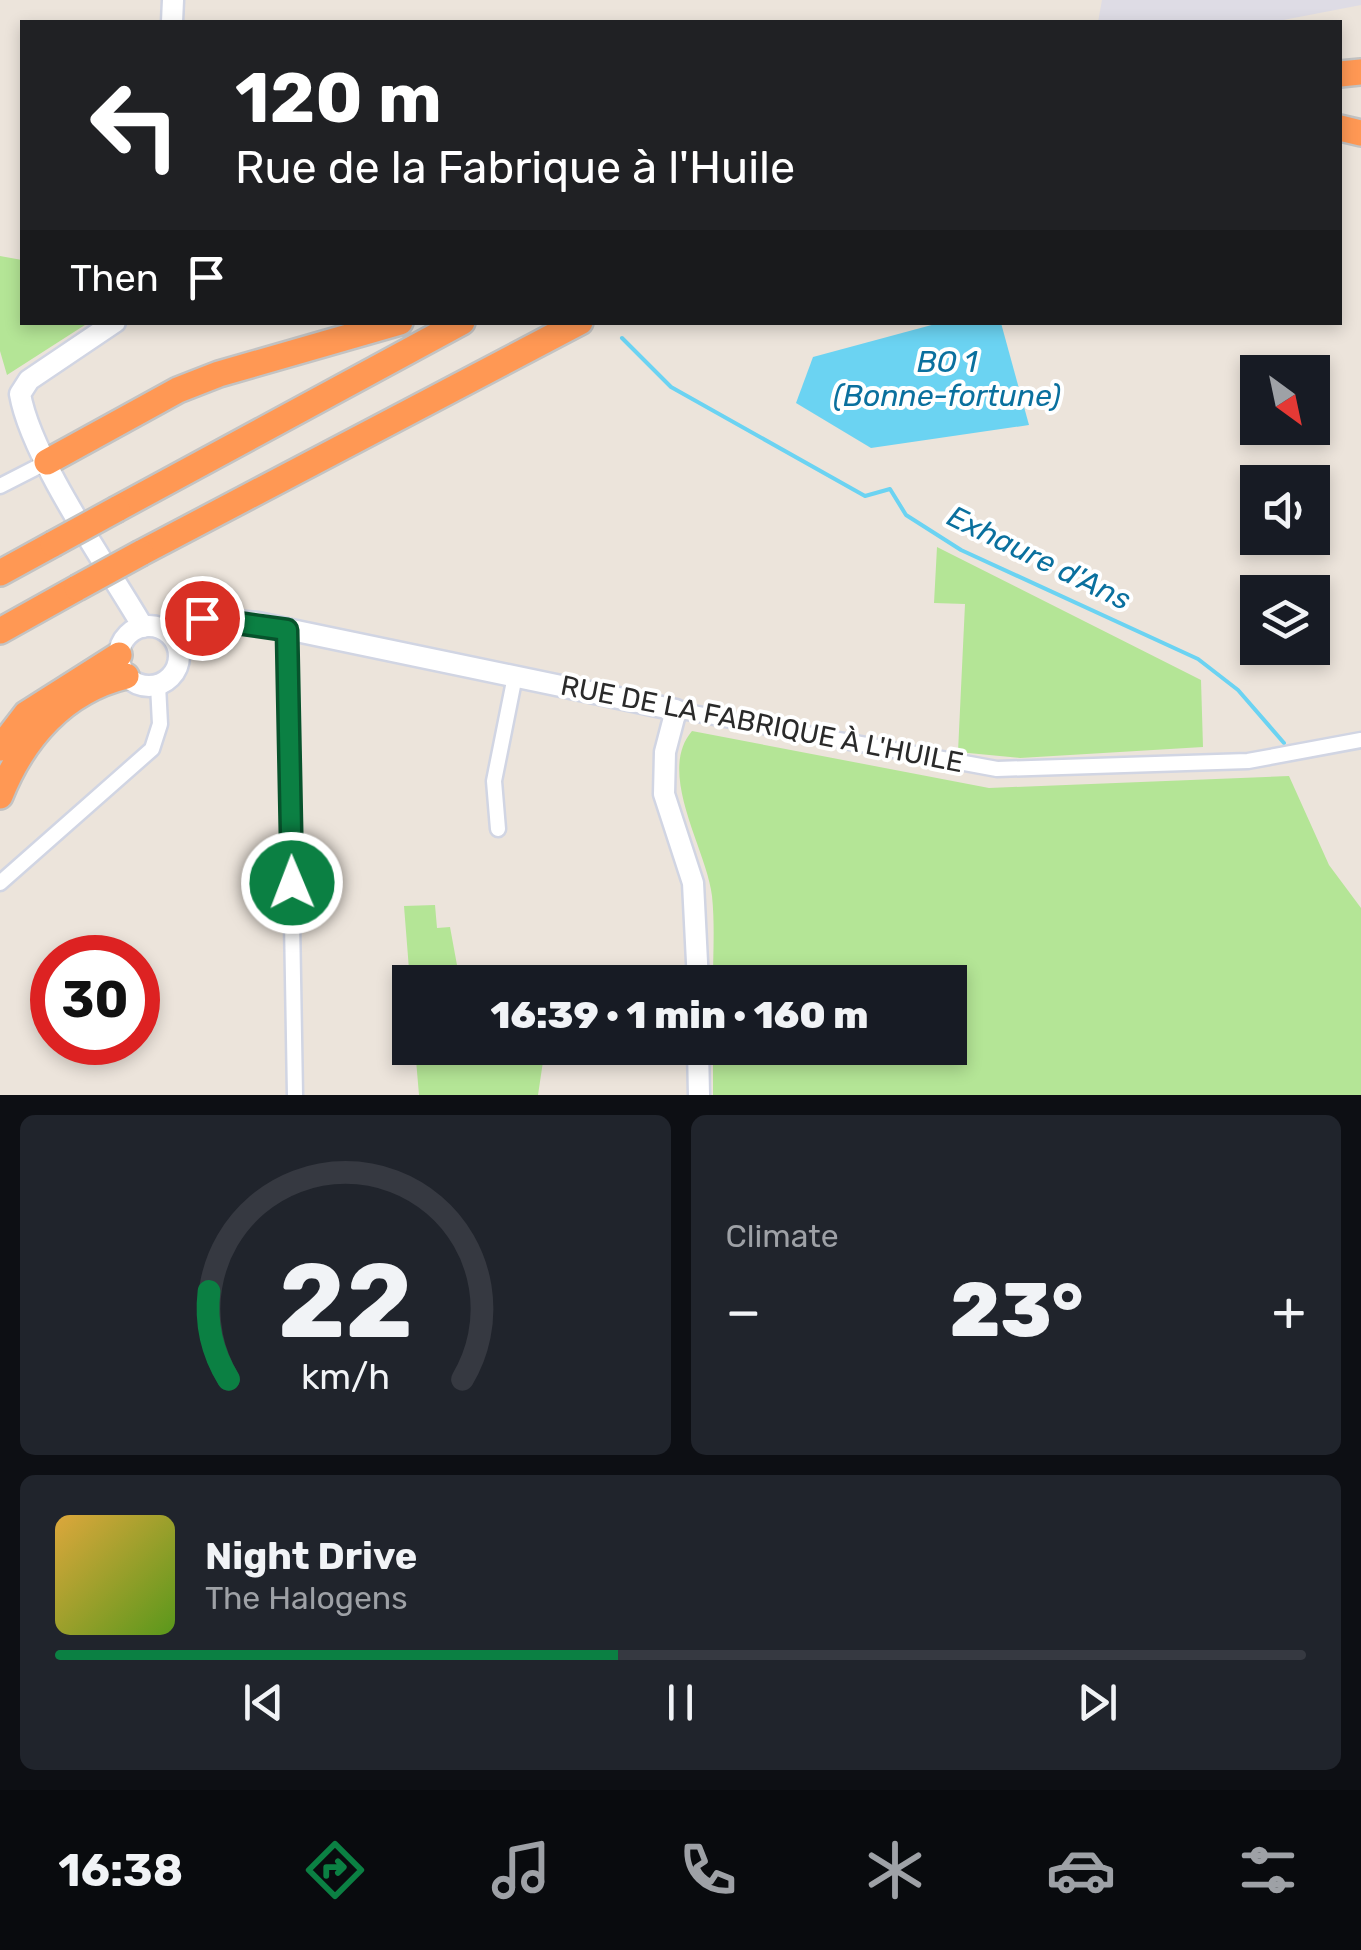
<!DOCTYPE html>
<meta charset="utf-8">
<style>
body{margin:0;font-family:Rubik,sans-serif;background:#20242c;color:#f1f3f6;height:100vh;display:flex;flex-direction:column;font-size:38px;white-space:nowrap}
*{box-sizing:border-box;margin:0}
p{font-size:32px;color:#9ea1a6}
.icon{flex:none;width:55px;height:55px;fill:none;stroke:currentColor;stroke-width:2;stroke-linecap:round;stroke-linejoin:round}
.map{position:relative;height:1095px;overflow:hidden}
.sheet{display:flex;flex-direction:column;gap:20px;padding:20px;background:#0d0f14;flex:1}
.sheet>*{flex:none}
.banner{position:absolute;left:20px;top:20px;width:1322px;height:305px;border-radius:0px;box-shadow:0 5px 15px #0003;background:#202124;color:#fff;overflow:hidden}
.needle{width:65px;rotate:147deg}
.buttons{position:absolute;left:1240px;top:355px;display:grid;gap:20px}
.buttons a{display:grid;place-items:center;width:90px;height:90px;border-radius:0px;background:#171b24;box-shadow:0 5px 15px #0003;font-size:50px}
.speed{position:absolute;left:30px;top:935px;display:flex;gap:20px;font-size:50px;font-weight:700;text-align:center}
.speed>*{display:grid;place-content:center;width:130px;height:130px;border-radius:50%;background:#171b24;box-shadow:0 5px 15px #0003;line-height:1}
.speed .limit{border:15px solid #d22;background:#fff;color:#111}
.pin{position:absolute;display:grid;place-items:center;width:85px;height:85px;color:#fff;margin:-42px;border:5px solid #fff;border-radius:50%;box-shadow:0 2px 10px #0007}
.me{position:absolute;width:110px;margin:-55px;rotate:359deg;stroke-linejoin:round;filter:drop-shadow(0 0 8px #0008)}
.turn{display:flex;align-items:center;gap:35px;height:210px;padding:0 50px;font-size:45px}
.turn .icon{width:130px;height:130px;stroke-width:2.5}
.turn b{display:block;font-size:70px;line-height:85px}
.then{display:flex;align-items:center;height:95px;padding:0 50px;background:#0003;gap:20px;font-size:38px}
.big{font-size:75px;font-weight:800;line-height:1.1}
.sheet .card{flex:1;display:flex;flex-direction:column;justify-content:center;gap:15px;min-width:0;padding:0 35px;border-radius:15px;background:#20242c}
.sheet .dial{align-items:center;gap:0}
.dial svg{height:260px;overflow:visible;fill:none;stroke:#363941;stroke-width:7;stroke-linecap:round;text-anchor:middle}
.dial text{fill:#f1f3f6;stroke:none}
.song{display:flex;align-items:center;gap:30px}
.cover{width:120px;height:120px;border-radius:15px;background:linear-gradient(135deg,hsl(40 70% 55%),hsl(90 70% 35%))}
.played{height:10px;border-radius:5px;background:linear-gradient(90deg,#0b8043 45%,#363941 45%)}
.keys{display:flex;justify-content:space-around;direction:ltr}
.heat{display:flex;justify-content:space-between;align-items:center;font-size:55px;direction:ltr}
.sheet .tiles{flex:1;display:grid;gap:20px;grid-template-columns:1fr 1fr}
.card:last-child{grid-column:span 2}
.trip{position:absolute;left:392px;top:965px;width:575px;height:100px;border-radius:0px;background:#171b24;box-shadow:0 5px 15px #0003;font-weight:800;line-height:100px;text-align:center}
.dock{display:flex;height:160px;justify-content:space-around;align-items:center;background:#090b0e;color:#9ea1a6}
.dock .icon{width:70px;height:70px}
.dock .current{color:#0b8043}
.dock b{font-size:45px;color:#f1f3f6}
.map>svg:first-child{display:block}
.industrial{fill:#dedce5}
.green{fill:#b4e596}
.water{fill:#6bd3f2}
.lines{fill:none;stroke-linecap:round;stroke-linejoin:round}
.stream{stroke:#6bd3f2;stroke-width:4}
.street-casing{stroke:#d1d5e3;stroke-width:19}
.secondary-casing{stroke:#d1d5e3;stroke-width:25}
.highway-casing{stroke:#c3c3c3;stroke-width:30}
.street{stroke:#fff;stroke-width:14}
.secondary{stroke:#fff;stroke-width:20}
.highway{stroke:#ff9854;stroke-width:25}
.highway-bridge-casing{stroke:#c3c3c3;stroke-width:30;stroke-linecap:butt}
.highway-bridge{stroke:#ff9854;stroke-width:25}
.route-casing{stroke:#07532c;stroke-width:25}
.route{stroke:#0b8043;stroke-width:18}
.labels{text-anchor:middle;dominant-baseline:central;stroke-width:8;stroke-linejoin:round;paint-order:stroke}
.street-label{font-size:28px;fill:#2a2a2a;stroke:#fff}
.water-label{font-size:30px;font-style:italic;fill:#0a709e;stroke:#fff}
</style>
<div class="map">
<svg width="1361" height="1095" viewBox="0 0 1361 1095">
<rect width="100%" height="100%" fill="#ece4db"/>
<path class="industrial" d="M 1102,0 L 1361,0 L 1361,5 L 1273,22 L 1098,22 Z"/>
<path class="green" d="M 0,256 L 22,260 L 22,322 L 88,323 L 7,375 L 0,351 Z
M 937,547 L 1201,680 L 1203,747 L 1020,758 L 958,752 L 965,604 L 934,603 Z
M 692,731 L 989,788 L 1289,776 L 1329,865 L 1361,908 L 1361,1095 L 713,1095 L 713,1048 L 950,1048 L 950,982 L 713,982 C 713,954 715,925 712,896 C 707,850 656,773 692,731 Z
M 435,905 L 437,928 L 450,927 L 459,976 L 468,982 L 410,982 L 404,906 Z
M 415,1048 L 545,1048 L 538,1095 L 419,1095 Z"/>
<path class="water" d="M 939,323 L 1001,323 L 1029,425 L 871,448 L 796,403 L 813,357 Z"/>
<g class="lines">
<path class="stream" d="M 622,338 L 671,387 L 865,496 L 890,489 L 906,515 L 961,550 L 1198,659 L 1238,690 L 1284,743"/>
<g class="street-casing">
<path id="street" d="M 0,486 L 47,462
M 287,629 L 295,1095
M 676,710 L 997,769 L 1248,761 L 1361,740
M 498,829 L 494,781 L 515,676
M 0,883 L 152,749 L 160,724 L 158,685"/>
</g>
<g class="secondary-casing">
<path id="secondary" d="M 172,22 L 173,0
M 115,322 L 29,380 L 20,394 C 31,458 108,567 143,627
M119 656a30 30 0 1 1 60 0a30 30 0 1 1-60 0Z
M 172,636 L 202,618 L 258,623 L 676,710 L 665,752 L 664,794 L 693,883 L 698,982
M 698,1048 L 699,1095"/>
</g>
<g class="highway-casing">
<path id="highway" d="M 1340,74 L 1361,72
M 1340,128 L 1361,133
M 47,462 L 178,390 L 219,374 L 400,322
M 117,509 L 462,322
M 141,553 L 580,322
M 0,573 L 53,544
M 0,631 L 77,588
M 0,748 L 26,714 L 119,655
M 0,796 C 23,738 64,691 126,676"/>
</g>
<use href="#street" class="street"/>
<use href="#secondary" class="secondary"/>
<use href="#highway" class="highway"/>
<g class="highway-bridge-casing">
<path id="highway-bridge" d="M 53,544 L 117,509
M 77,588 L 141,553"/>
</g>
<use href="#highway-bridge" class="highway-bridge"/>
</g>
<g class="lines">
<g class="route-casing">
<path id="route" d="M 202,618 L 287,630 L 292,883"/>
</g>
<use href="#route" class="route"/>
</g>
<g class="labels">
<g class="street-label">
<text transform="translate(762 724) rotate(11)">RUE DE LA FABRIQUE À L'HUILE</text>
</g>
<g class="water-label">
<text x="947" y="362">BO 1<tspan x="947" dy="34">(Bonne-fortune)</tspan></text>
<text transform="translate(1039 558) rotate(26)">Exhaure d'Ans</text>
</g>
</g>
</svg>
<div class="buttons">
<a><svg class="needle" viewBox="-14 -14 28 28"><path d="M0-13l5 13h-10z" fill="#e53935"/><path d="M0 13l5-13h-10z" fill="#9ea1a6"/></svg></a>
<a><svg class="icon" aria-label="sound" viewBox="0 0 24 24"><path d="M4 9h4l5-4v14l-5-4H4zM17 9q2 3 0 6"/></svg></a>
<a><svg class="icon" aria-label="layers" viewBox="0 0 24 24"><path d="M12 4l9 5-9 5-9-5zM3 14l9 5 9-5"/></svg></a>
</div>
<div class="speed"><div class="limit">30</div></div>
<div class="pin" style="left:202px;top:618px;background:#d93025"><svg class="icon" aria-label="arrive" viewBox="0 0 24 24"><path d="M6 21V4h12l-3 4 3 4H6"/></svg></div>
<svg class="me" style="left:292px;top:883px" viewBox="-20 -20 40 40"><circle r="17" fill="#0b8043" stroke="#fff" stroke-width="3"/><path d="M0-11L8 9 0 5-8 9z" fill="#fff"/></svg>
<div class="trip">16:39 · 1 min · 160 m</div>
<div class="banner">
<div class="turn"><svg class="icon" aria-label="left" viewBox="0 0 24 24"><path d="M17 20v-9H6M10 6l-5 5 5 5"/></svg><div><b>120 m</b>Rue de la Fabrique à l'Huile</div></div>
<div class="then">Then<svg class="icon" aria-label="arrive" viewBox="0 0 24 24"><path d="M6 21V4h12l-3 4 3 4H6"/></svg></div>
</div>
</div>
<section class="sheet">
<div class="tiles">
<div class="card dial"><svg viewBox="0 0 100 80">
<path d="M14 69A42 42 0 1 1 86 69"/>
<path d="M14 69A42 42 0 0 1 8 42" stroke="#0b8043"/>
<text x="50" y="56" font-size="32" font-weight="700">22</text>
<text x="50" y="72" font-size="11">km/h</text>
</svg></div>
<div class="card"><p>Climate</p>
<div class="heat"><a>−</a><b class="big">23°</b><a>+</a></div>
</div>
<div class="card">
<div class="song"><i class="cover"></i><div><b>Night Drive</b><p>The Halogens</p></div></div>
<div class="played"></div>
<div class="keys"><svg class="icon" aria-label="previous" viewBox="0 0 24 24"><path d="M18 5L8 12l10 7zM5 5v14"/></svg><svg class="icon" aria-label="pause" viewBox="0 0 24 24"><path d="M8 5v14M16 5v14"/></svg><svg class="icon" aria-label="next" viewBox="0 0 24 24"><path d="M6 5l10 7-10 7zM19 5v14"/></svg></div>
</div>
</div>
</section>
<nav class="dock">
<b>16:38</b>
<svg class="icon current" aria-label="directions" viewBox="0 0 24 24"><path d="M12 3l9 9-9 9-9-9zM9 14v-3h6M13 9l2 2-2 2"/></svg>
<svg class="icon" aria-label="music" viewBox="0 0 24 24"><path d="M9 18V5l10-2v13"/><circle cx="6" cy="18" r="3"/><circle cx="16" cy="16" r="3"/></svg>
<svg class="icon" aria-label="phone" viewBox="0 0 24 24"><path d="M5 4h4l2 5-3 2q2 4 5 5l2-3 5 2v4C11 20 4 13 5 4z"/></svg>
<svg class="icon" aria-label="climate" viewBox="0 0 24 24"><path d="M12 3v18M4 7l16 10M4 17L20 7"/></svg>
<svg class="icon" aria-label="car" viewBox="0 0 24 24"><path d="M5 17H2v-5l4-1 3-4h7l3 4 3 1v5h-3M9 17h6M6 11h13"/><circle cx="7" cy="17" r="2"/><circle cx="17" cy="17" r="2"/></svg>
<svg class="icon" aria-label="filters" viewBox="0 0 24 24"><path d="M4 7h16M4 17h16"/><circle cx="9" cy="7" r="2"/><circle cx="15" cy="17" r="2"/></svg>
</nav>
